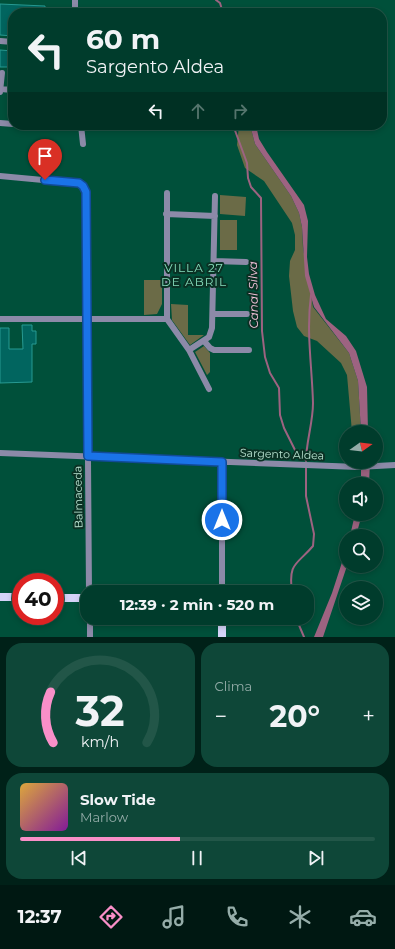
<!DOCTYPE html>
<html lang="es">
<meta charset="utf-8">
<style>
body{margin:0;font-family:Montserrat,sans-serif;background:#0e4738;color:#f1f3f6;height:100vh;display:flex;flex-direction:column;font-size:15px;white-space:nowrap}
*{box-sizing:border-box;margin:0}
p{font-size:13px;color:#95ada9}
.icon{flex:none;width:22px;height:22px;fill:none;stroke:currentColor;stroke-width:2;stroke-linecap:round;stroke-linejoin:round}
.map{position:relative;height:637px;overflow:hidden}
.details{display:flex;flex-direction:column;gap:6px;padding:6px;background:#002118;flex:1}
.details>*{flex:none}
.top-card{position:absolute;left:8px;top:8px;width:379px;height:122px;border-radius:16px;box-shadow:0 2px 6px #0003,0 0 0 1px #225648;background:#003c2c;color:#f1f3f6;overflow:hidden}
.needle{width:26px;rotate:76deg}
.fabs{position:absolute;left:339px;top:425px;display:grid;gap:8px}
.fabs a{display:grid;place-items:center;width:44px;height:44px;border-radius:50%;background:#003c2c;box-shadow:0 2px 6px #0003,0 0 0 1px #225648;font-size:20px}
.speed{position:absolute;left:12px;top:573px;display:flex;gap:8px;font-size:20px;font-weight:700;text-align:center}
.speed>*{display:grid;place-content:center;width:52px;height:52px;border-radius:50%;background:#003c2c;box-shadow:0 2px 6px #0003,0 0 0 1px #225648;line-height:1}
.speed .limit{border:6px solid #d22;background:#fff;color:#111}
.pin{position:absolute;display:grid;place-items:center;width:34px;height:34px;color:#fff;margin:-41px -17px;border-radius:50% 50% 50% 0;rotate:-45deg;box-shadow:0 0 4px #0007}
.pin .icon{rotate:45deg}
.me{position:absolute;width:44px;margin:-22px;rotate:0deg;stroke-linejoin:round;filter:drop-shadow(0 0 3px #0008)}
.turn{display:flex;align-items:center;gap:14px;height:84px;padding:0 12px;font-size:18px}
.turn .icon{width:52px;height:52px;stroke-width:2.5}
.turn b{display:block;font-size:28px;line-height:34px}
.lanes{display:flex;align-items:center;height:38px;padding:0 12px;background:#0003;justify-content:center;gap:20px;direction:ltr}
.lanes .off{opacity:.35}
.big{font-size:30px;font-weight:700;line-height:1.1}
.details .tile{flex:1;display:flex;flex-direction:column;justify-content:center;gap:6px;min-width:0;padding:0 14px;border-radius:16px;background:#0e4738}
.details .dial{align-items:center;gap:0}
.dial svg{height:104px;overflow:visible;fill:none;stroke:#225648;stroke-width:7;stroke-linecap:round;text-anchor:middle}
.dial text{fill:#f1f3f6;stroke:none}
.song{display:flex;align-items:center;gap:12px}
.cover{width:48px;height:48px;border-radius:6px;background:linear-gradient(135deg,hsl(40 70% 55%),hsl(290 70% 35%))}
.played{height:4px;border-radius:2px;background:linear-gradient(90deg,#f98fc8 45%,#225648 45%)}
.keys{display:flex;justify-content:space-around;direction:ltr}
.heat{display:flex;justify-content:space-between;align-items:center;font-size:22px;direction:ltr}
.details .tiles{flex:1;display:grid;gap:6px;grid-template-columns:1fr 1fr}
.tile:last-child{grid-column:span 2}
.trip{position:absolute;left:80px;top:585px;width:234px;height:40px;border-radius:16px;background:#003c2c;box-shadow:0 2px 6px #0003,0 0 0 1px #225648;font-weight:700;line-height:40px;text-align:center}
.dock{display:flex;height:64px;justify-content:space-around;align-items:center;background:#001812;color:#95ada9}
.dock .icon{width:28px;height:28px}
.dock .current{color:#f98fc8}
.dock b{font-size:18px;color:#f1f3f6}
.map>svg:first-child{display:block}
.green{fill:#6b6b47}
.water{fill:#9d6381}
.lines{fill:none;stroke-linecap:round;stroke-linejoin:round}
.stream{stroke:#9d6381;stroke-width:2}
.building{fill:#01655f;stroke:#279a92}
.minor{stroke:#8c8aa8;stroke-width:6}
.major{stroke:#d5d3f8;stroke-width:8}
.route-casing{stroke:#114b97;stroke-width:10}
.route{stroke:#1a73e8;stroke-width:7}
.labels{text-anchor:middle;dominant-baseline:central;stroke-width:4;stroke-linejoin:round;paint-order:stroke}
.street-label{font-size:11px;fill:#b7e1cf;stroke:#0a3124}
.neighbourhood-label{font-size:12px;letter-spacing:1px;fill:#85ddbb;stroke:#0a3124}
.water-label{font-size:12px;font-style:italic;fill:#fac5df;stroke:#0a3124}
</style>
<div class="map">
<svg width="395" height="637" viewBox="0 0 395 637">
<rect width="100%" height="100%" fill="#00503a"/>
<path class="green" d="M 239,125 L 250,125 L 255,144 L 291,196 L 299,213 L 302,227 L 303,248 L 313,307 L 349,353 L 358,381 L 361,432 L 352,432 L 347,375 L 341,363 L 317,341 L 304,336 L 297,327 L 293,311 L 289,276 L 290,261 L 295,250 L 295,235 L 292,223 L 264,181 L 245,168 L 237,145 Z
M 220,195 L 246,197 L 245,216 L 220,214 Z
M 220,220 L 237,220 L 237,250 L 220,250 Z
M 144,280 L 162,280 L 162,304 L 157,314 L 144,315 Z
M 171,304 L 188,305 L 188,335 L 204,335 L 190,345 L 172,320 Z
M 204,346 L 210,353 L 210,372 L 207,375 L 195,352 Z"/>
<path class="water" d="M 250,125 L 256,125 L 259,139 L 267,152 L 304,205 L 308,221 L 307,257 L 309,274 L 315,295 L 326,319 L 346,336 L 356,351 L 367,387 L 368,432 L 361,432 L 358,381 L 349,353 L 314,307 L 305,276 L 302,227 L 299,213 L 291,196 L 255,144 Z
M 361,462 L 370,462 L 369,484 L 361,484 Z
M 355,514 L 362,514 L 356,536 L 350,536 Z
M 346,550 L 347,566 L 323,637 L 314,637 L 332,593 Z"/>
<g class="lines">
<path class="stream" d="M 216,0 L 220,3 L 223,13
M 233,125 L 247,163 L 248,178 L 251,187 L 261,198 L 262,331 L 265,357 L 270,373 L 279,388 L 280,415 L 284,428 L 297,454 L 306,460
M 306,461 C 306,442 313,423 313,403 C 312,365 306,333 311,295
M 292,592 C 288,562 297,565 313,546 L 314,534 L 306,496 L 306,466
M 296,618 L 304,637"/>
</g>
<path class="building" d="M 0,4 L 45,6 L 45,13 L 13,13 L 13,36 L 0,35 Z
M 0,50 L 13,51 L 13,67 L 0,67 Z
M 22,325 L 32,325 L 32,331 L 36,331 L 36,344 L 32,344 L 32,382 L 0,383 L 0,328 L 9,328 L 9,349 L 23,349 Z"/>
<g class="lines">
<path class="minor" d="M 75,13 L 75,0
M 0,41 L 13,42
M 0,89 L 13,90
M 0,92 L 2,73
M 0,123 L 13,124
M 33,125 L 81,128
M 81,125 L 83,144
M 0,176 L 75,183 L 81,185 L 86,192 L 89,592
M 167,193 L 167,319
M 166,214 L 215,216
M 214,261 L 246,262
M 213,314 L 247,314
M 0,319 L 167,319
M 167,319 L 189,350 L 209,389
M 204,341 L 210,348 L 214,350 L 249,350
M 189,350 L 209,337 L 212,328 L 215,196
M 0,453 L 358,467 L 395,465
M 222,462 L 222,592
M 90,618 L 90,637"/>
<path class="major" d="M 0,597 L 21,597
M 55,598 L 87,598
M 222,618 L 222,637"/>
</g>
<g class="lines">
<g class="route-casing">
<path id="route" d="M 45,180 L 79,183 L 83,186 L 86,192 L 88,456 L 222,462 L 222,520"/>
</g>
<use href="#route" class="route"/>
</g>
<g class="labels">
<g class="street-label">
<text transform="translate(282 454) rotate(2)">Sargento Aldea</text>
<text transform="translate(78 497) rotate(-91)">Balmaceda</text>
</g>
<g class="neighbourhood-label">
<text x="194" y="267">VILLA 27<tspan x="194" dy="14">DE ABRIL</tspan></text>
</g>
<g class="water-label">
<text transform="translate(253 295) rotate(-91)">Canal Silva</text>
</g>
</g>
</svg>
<div class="fabs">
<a><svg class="needle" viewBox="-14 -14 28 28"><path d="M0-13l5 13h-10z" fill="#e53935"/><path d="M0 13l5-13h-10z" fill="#95ada9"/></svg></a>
<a><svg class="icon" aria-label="sound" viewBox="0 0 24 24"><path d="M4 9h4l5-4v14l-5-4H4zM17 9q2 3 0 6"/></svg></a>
<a><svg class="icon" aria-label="search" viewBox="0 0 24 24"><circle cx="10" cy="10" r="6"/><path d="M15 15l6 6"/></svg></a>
<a><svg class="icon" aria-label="layers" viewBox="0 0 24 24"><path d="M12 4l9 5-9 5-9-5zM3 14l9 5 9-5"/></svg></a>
</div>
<div class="speed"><div class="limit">40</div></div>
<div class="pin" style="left:45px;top:180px;background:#d93025"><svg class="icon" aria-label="arrive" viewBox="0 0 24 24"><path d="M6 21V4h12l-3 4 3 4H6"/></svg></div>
<svg class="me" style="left:222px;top:520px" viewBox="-20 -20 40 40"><circle r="17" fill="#1a73e8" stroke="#fff" stroke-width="3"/><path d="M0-11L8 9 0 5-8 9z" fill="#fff"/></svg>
<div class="trip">12:39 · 2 min · 520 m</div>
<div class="top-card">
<div class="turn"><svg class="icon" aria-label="left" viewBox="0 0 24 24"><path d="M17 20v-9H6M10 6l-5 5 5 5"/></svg><div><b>60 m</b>Sargento Aldea</div></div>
<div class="lanes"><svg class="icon" aria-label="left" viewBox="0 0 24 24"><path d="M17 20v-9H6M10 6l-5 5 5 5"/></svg><svg class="icon off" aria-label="ahead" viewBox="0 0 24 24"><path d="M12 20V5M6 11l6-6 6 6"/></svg><svg class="icon off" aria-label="right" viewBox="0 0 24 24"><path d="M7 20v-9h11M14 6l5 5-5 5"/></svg></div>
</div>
</div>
<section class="details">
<div class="tiles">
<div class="tile dial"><svg viewBox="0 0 100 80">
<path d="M14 69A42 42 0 1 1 86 69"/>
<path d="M14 69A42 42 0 0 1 12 30" stroke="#f98fc8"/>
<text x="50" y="56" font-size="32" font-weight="700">32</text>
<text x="50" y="72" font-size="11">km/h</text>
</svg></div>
<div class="tile"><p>Clima</p>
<div class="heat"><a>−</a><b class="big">20°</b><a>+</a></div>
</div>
<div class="tile">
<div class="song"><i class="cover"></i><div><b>Slow Tide</b><p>Marlow</p></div></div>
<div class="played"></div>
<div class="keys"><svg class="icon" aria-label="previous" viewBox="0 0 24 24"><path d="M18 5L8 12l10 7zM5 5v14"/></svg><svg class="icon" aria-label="pause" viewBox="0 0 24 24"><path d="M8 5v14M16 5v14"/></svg><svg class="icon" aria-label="next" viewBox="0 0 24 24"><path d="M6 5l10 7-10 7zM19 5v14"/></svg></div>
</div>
</div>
</section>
<nav class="dock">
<b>12:37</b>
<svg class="icon current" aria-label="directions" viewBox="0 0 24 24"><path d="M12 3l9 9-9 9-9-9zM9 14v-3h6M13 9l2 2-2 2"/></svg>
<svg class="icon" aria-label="music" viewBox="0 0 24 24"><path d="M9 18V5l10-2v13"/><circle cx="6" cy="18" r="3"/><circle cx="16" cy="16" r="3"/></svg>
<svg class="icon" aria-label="phone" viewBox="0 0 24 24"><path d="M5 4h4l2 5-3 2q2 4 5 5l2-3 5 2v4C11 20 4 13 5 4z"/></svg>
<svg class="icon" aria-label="climate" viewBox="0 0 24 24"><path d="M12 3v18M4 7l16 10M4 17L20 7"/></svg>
<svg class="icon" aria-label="car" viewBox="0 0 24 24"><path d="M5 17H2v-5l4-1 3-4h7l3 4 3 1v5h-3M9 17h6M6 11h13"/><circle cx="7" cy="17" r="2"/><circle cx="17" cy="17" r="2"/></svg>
</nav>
